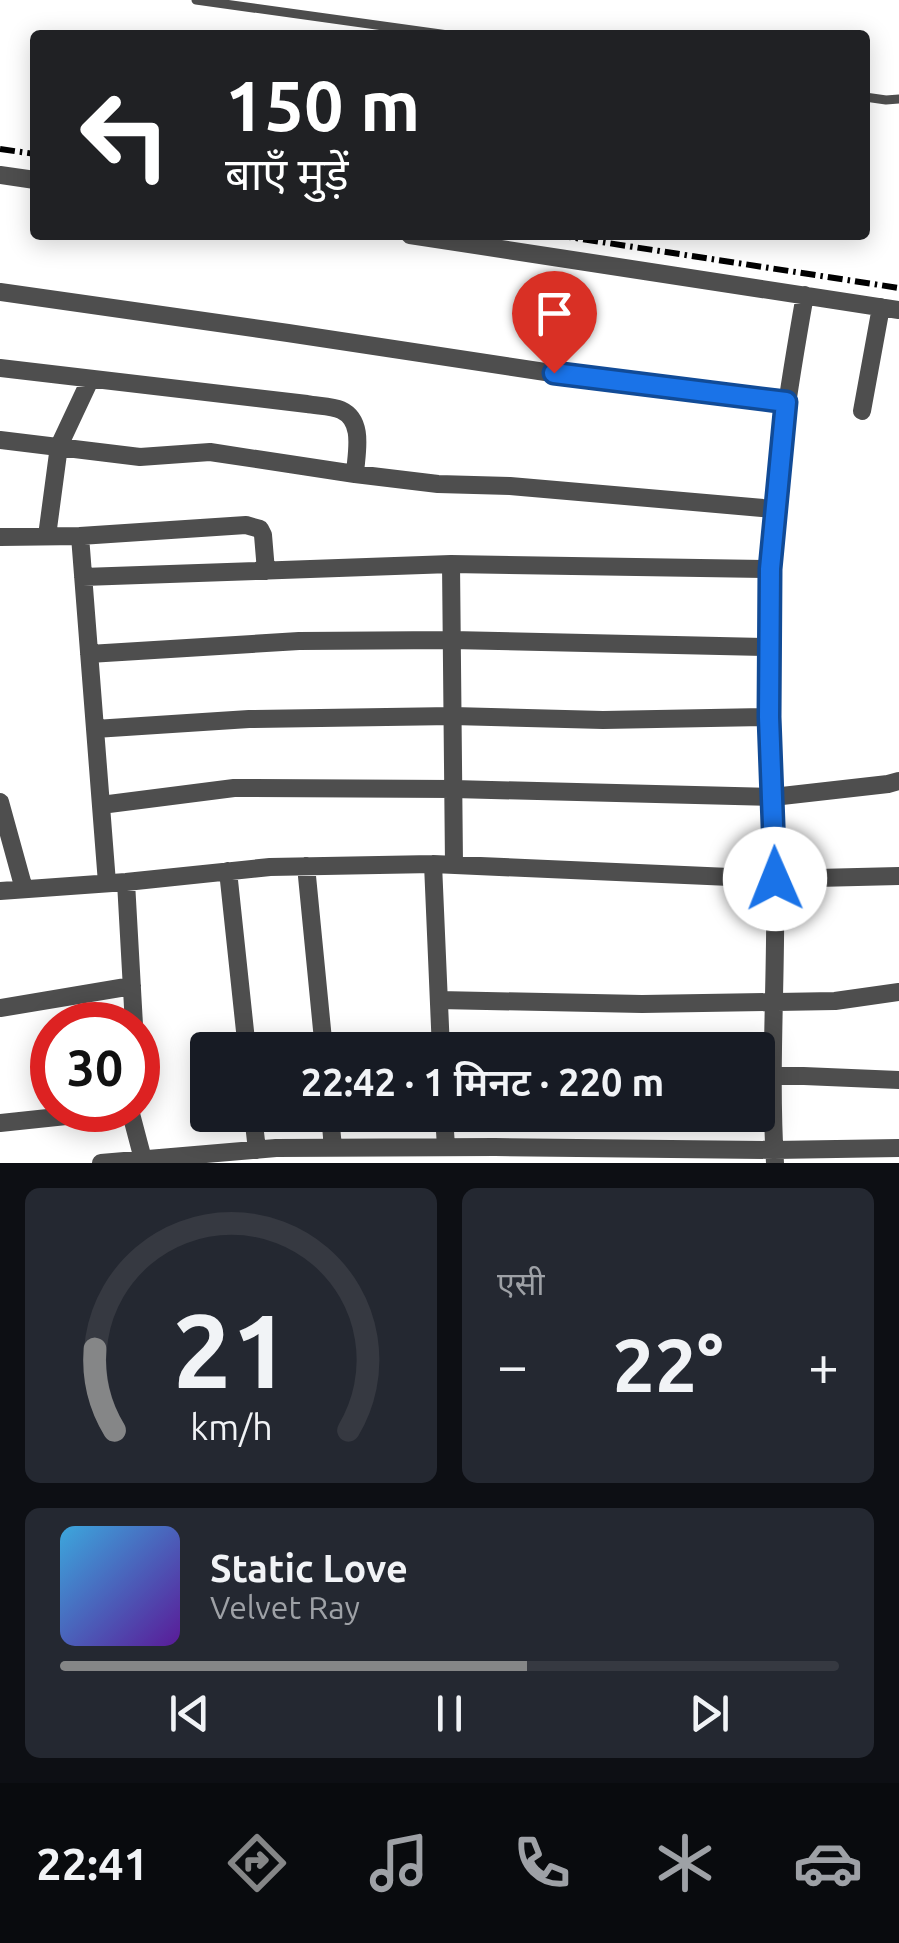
<!DOCTYPE html>
<html lang="hi">
<meta charset="utf-8">
<style>
body{margin:0;font-family:Ubuntu,"Noto Sans Devanagari",sans-serif;background:#242831;color:#f1f3f6;height:100vh;display:flex;flex-direction:column;font-size:38px;white-space:nowrap}
*{box-sizing:border-box;margin:0}
p{font-size:32px;color:#9ea1a6}
.icon{flex:none;width:55px;height:55px;fill:none;stroke:currentColor;stroke-width:2;stroke-linecap:round;stroke-linejoin:round}
.map{position:relative;height:1163px;overflow:hidden}
.panel{display:flex;flex-direction:column;gap:25px;padding:25px;background:#0d0f14;flex:1}
.panel>*{flex:none}
.banner{position:absolute;left:30px;top:30px;width:840px;height:210px;border-radius:10px;box-shadow:0 5px 25px #0003;background:#202124;color:#fff;overflow:hidden}
.speed{position:absolute;left:30px;top:1002px;display:flex;gap:20px;font-size:50px;font-weight:700;text-align:center}
.speed>*{display:grid;place-content:center;width:130px;height:130px;border-radius:50%;background:#171b24;box-shadow:0 5px 25px #0003;line-height:1}
.speed .limit{border:15px solid #d22;background:#fff;color:#111}
.pin{position:absolute;display:grid;place-items:center;width:85px;height:85px;color:#fff;margin:-102px -42px;border-radius:50% 50% 50% 0;rotate:-45deg;box-shadow:0 0 10px #0007}
.pin .icon{rotate:45deg}
.me{position:absolute;width:110px;margin:-55px;rotate:359deg;stroke-linejoin:round;filter:drop-shadow(0 0 8px #0008)}
.turn{display:flex;align-items:center;gap:35px;height:210px;padding:0 30px;font-size:45px}
.turn .icon{width:130px;height:130px;stroke-width:2.5}
.turn b{display:block;font-size:70px;line-height:85px}
.big{font-size:75px;font-weight:600;line-height:1.1}
.panel .tile{flex:1;display:flex;flex-direction:column;justify-content:center;gap:15px;min-width:0;padding:0 35px;border-radius:15px;background:#242831}
.panel .dial{align-items:center;gap:0}
.dial svg{height:260px;overflow:visible;fill:none;stroke:#363941;stroke-width:7;stroke-linecap:round;text-anchor:middle}
.dial text{fill:#f1f3f6;stroke:none}
.song{display:flex;align-items:center;gap:30px}
.cover{width:120px;height:120px;border-radius:15px;background:linear-gradient(135deg,hsl(200 70% 55%),hsl(270 70% 35%))}
.played{height:10px;border-radius:5px;background:linear-gradient(90deg,#858687 60%,#363941 60%)}
.keys{display:flex;justify-content:space-around;direction:ltr}
.heat{display:flex;justify-content:space-between;align-items:center;font-size:55px;direction:ltr}
.panel .tiles{flex:1;display:grid;gap:25px;grid-template-columns:1fr 1fr}
.tile:last-child{grid-column:span 2}
.trip{position:absolute;left:190px;top:1032px;width:585px;height:100px;border-radius:10px;background:#171b24;box-shadow:0 5px 25px #0003;font-weight:600;line-height:100px;text-align:center}
.dock{display:flex;height:160px;justify-content:space-around;align-items:center;background:#090b0e;color:#9ea1a6}
.dock .icon{width:70px;height:70px}
.dock .active{color:#858687}
.dock b{font-size:45px;color:#f1f3f6}
.map>svg:first-child{display:block}
.lines{fill:none;stroke-linecap:round;stroke-linejoin:round}
.service{stroke:#4e4e4e;stroke-width:9}
.minor{stroke:#4e4e4e;stroke-width:18}
.rail{stroke:#000;stroke-width:6;stroke-dasharray:15 5 2.5 5;stroke-linecap:butt}
.route-casing{stroke:#114b97;stroke-width:25}
.route{stroke:#1a73e8;stroke-width:18}
</style>
<div class="map">
<svg width="899" height="1163" viewBox="0 0 899 1163">
<rect width="100%" height="100%" fill="#fff"/>
<g class="lines">
<path class="service" d="M 196,0 L 448,35
M 865,97 L 886,100 L 899,99"/>
<path class="minor" d="M 0,175 L 35,180
M 410,235 L 899,310
M 0,292 L 288,333 L 618,383 L 786,402
M 0,368 L 307,404 C 317,406 332,406 341,410 C 365,421 356,454 355,474 L 210,452 L 140,457 L 0,440
M 862,411 L 881,307
M 355,474 L 438,484 L 510,486 L 774,509
M 47,536 L 59,446 L 90,380
M 80,536 L 107,883
M 0,537 L 80,536 L 246,525 L 260,529 L 263,535 L 266,571
M 451,564 L 454,864
M 83,577 L 451,564 L 770,569
M 89,654 L 299,641 L 452,640 L 769,647
M 95,729 L 249,719 L 453,716 L 603,720 L 769,717
M 0,802 L 24,889
M 101,805 L 234,788 L 454,789 L 773,797 L 888,784 L 899,781
M 433,864 L 441,1050
M 306,866 L 324,1050
M 228,871 L 247,1050
M 126,882 L 134,1025
M 0,891 L 126,882 L 270,867 L 433,864 L 775,879 L 899,876
M 439,1000 L 642,1004 L 835,1001 L 899,992
M 0,1008 L 132,986
M 758,1074 L 899,1080
M 130,1110 L 144,1163
M 253,1115 L 257,1150
M 330,1115 L 333,1148
M 444,1115 L 446,1147
M 0,1123 L 123,1110
M 101,1163 L 276,1148 L 495,1147 L 774,1150 L 899,1148
M 775,1163 C 769,1067 777,971 775,875 C 774,772 764,668 770,565 C 775,474 789,385 805,295"/>
<path class="rail" d="M 0,149 L 35,154
M 556,235 L 899,288"/>
</g>
<g class="lines">
<g class="route-casing">
<path id="route" d="M 554,373 L 786,402 L 770,569 L 769,717 L 775,879"/>
</g>
<use href="#route" class="route"/>
</g>
</svg>
<div class="speed"><div class="limit">30</div></div>
<div class="pin" style="left:554px;top:373px;background:#d93025"><svg class="icon" aria-label="arrive" viewBox="0 0 24 24"><path d="M6 21V4h12l-3 4 3 4H6"/></svg></div>
<svg class="me" style="left:775px;top:879px" viewBox="-20 -20 40 40"><circle r="19" fill="#fff"/><path d="M0-13L10 11 0 6-10 11z" fill="#1a73e8"/></svg>
<div class="trip">22:42 · 1 मिनट · 220 m</div>
<div class="banner">
<div class="turn"><svg class="icon" aria-label="left" viewBox="0 0 24 24"><path d="M17 20v-9H6M10 6l-5 5 5 5"/></svg><div><b>150 m</b>बाएँ मुड़ें</div></div>
</div>
</div>
<section class="panel">
<div class="tiles">
<div class="tile dial"><svg viewBox="0 0 100 80">
<path d="M14 69A42 42 0 1 1 86 69"/>
<path d="M14 69A42 42 0 0 1 8 44" stroke="#858687"/>
<text x="50" y="56" font-size="32" font-weight="700">21</text>
<text x="50" y="72" font-size="11">km/h</text>
</svg></div>
<div class="tile"><p>एसी</p>
<div class="heat"><a>−</a><b class="big">22°</b><a>+</a></div>
</div>
<div class="tile">
<div class="song"><i class="cover"></i><div><b>Static Love</b><p>Velvet Ray</p></div></div>
<div class="played"></div>
<div class="keys"><svg class="icon" aria-label="previous" viewBox="0 0 24 24"><path d="M18 5L8 12l10 7zM5 5v14"/></svg><svg class="icon" aria-label="pause" viewBox="0 0 24 24"><path d="M8 5v14M16 5v14"/></svg><svg class="icon" aria-label="next" viewBox="0 0 24 24"><path d="M6 5l10 7-10 7zM19 5v14"/></svg></div>
</div>
</div>
</section>
<nav class="dock">
<b>22:41</b>
<svg class="icon active" aria-label="directions" viewBox="0 0 24 24"><path d="M12 3l9 9-9 9-9-9zM9 14v-3h6M13 9l2 2-2 2"/></svg>
<svg class="icon" aria-label="music" viewBox="0 0 24 24"><path d="M9 18V5l10-2v13"/><circle cx="6" cy="18" r="3"/><circle cx="16" cy="16" r="3"/></svg>
<svg class="icon" aria-label="phone" viewBox="0 0 24 24"><path d="M5 4h4l2 5-3 2q2 4 5 5l2-3 5 2v4C11 20 4 13 5 4z"/></svg>
<svg class="icon" aria-label="climate" viewBox="0 0 24 24"><path d="M12 3v18M4 7l16 10M4 17L20 7"/></svg>
<svg class="icon" aria-label="car" viewBox="0 0 24 24"><path d="M5 17H2v-5l4-1 3-4h7l3 4 3 1v5h-3M9 17h6M6 11h13"/><circle cx="7" cy="17" r="2"/><circle cx="17" cy="17" r="2"/></svg>
</nav>
